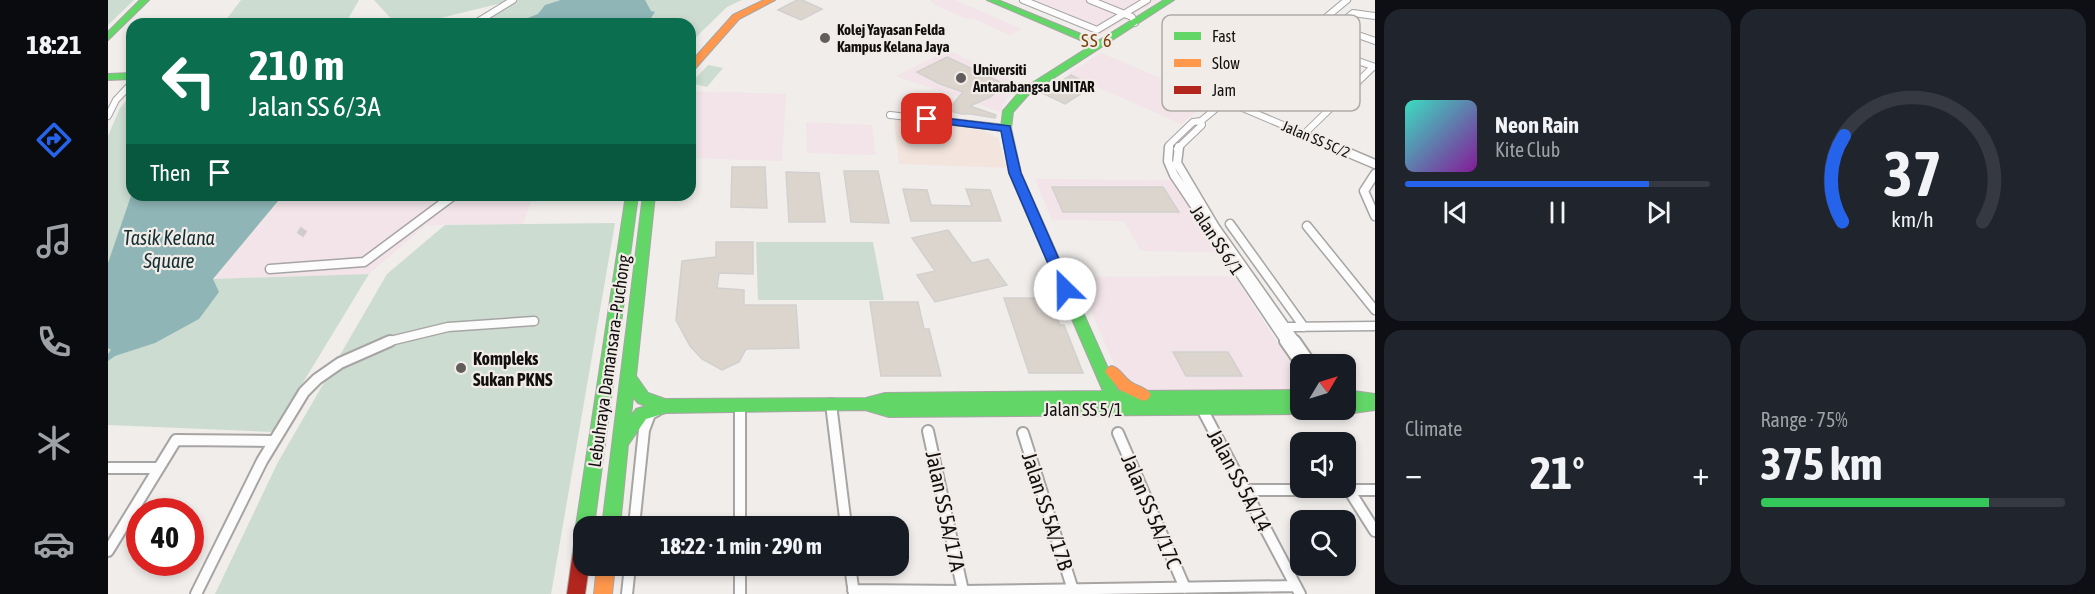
<!DOCTYPE html>
<meta charset="utf-8">
<style>
body{margin:0;font-family:"Asap Condensed",sans-serif;background:#20242c;color:#f1f3f6;height:100vh;display:flex;flex-direction:column;font-size:22px;white-space:nowrap}
*{box-sizing:border-box;margin:0}
p{font-size:20px;color:#9ea1a6}
.icon{flex:none;width:33px;height:33px;fill:none;stroke:currentColor;stroke-width:2;stroke-linecap:round;stroke-linejoin:round}
.map{position:relative;flex:1;overflow:hidden}
.drawer{display:flex;flex-direction:column;gap:9px;padding:9px;background:#0d0f14;width:720px}
.drawer>*{flex:none}
.guide{position:absolute;left:18px;top:18px;width:570px;height:183px;border-radius:18px;box-shadow:0 3px 9px #0003;background:#0b6e4f;color:#fff;overflow:hidden}
.needle{width:39px;rotate:52deg}
.buttons{position:absolute;left:1182px;top:354px;display:grid;gap:12px}
.buttons a{display:grid;place-items:center;width:66px;height:66px;border-radius:12px;background:#171b24;box-shadow:0 3px 9px #0003;font-size:30px}
.speed{position:absolute;left:18px;top:498px;display:flex;gap:12px;font-size:30px;font-weight:700;text-align:center}
.speed>*{display:grid;place-content:center;width:78px;height:78px;border-radius:50%;background:#171b24;box-shadow:0 3px 9px #0003;line-height:1}
.speed .limit{border:9px solid #d22;background:#fff;color:#111}
.pin{position:absolute;display:grid;place-items:center;width:51px;height:51px;color:#fff;margin:-26px;border-radius:12px;box-shadow:0 3px 9px #0006}
.me{position:absolute;width:66px;margin:-33px;rotate:337deg;stroke-linejoin:round;filter:drop-shadow(0 0 4px #0008)}
.turn{display:flex;align-items:center;gap:21px;height:126px;padding:0 24px;font-size:27px}
.turn .icon{width:78px;height:78px;stroke-width:2.5}
.turn b{display:block;font-size:42px;line-height:51px}
.then{display:flex;align-items:center;height:57px;padding:0 24px;background:#0003;gap:12px;font-size:22px}
.big{font-size:45px;font-weight:700;line-height:1.1}
.drawer .tile{flex:1;display:flex;flex-direction:column;justify-content:center;gap:9px;min-width:0;padding:0 21px;border-radius:18px;background:#20242c}
.drawer .dial{align-items:center;gap:0}
.dial svg{height:156px;overflow:visible;fill:none;stroke:#363941;stroke-width:7;stroke-linecap:round;text-anchor:middle}
.dial text{fill:#f1f3f6;stroke:none}
.song{display:flex;align-items:center;gap:18px}
.cover{width:72px;height:72px;border-radius:9px;background:linear-gradient(135deg,hsl(170 70% 55%),hsl(290 70% 35%))}
.played{height:6px;border-radius:3px;background:linear-gradient(90deg,#2563eb 80%,#363941 80%)}
.keys{display:flex;justify-content:space-around;direction:ltr}
.heat{display:flex;justify-content:space-between;align-items:center;font-size:33px;direction:ltr}
.charge{height:9px;border-radius:4px;background:linear-gradient(90deg,#34c759 75%,#363941 0)}
.drawer .tiles{flex:1;display:grid;gap:9px;grid-template-columns:repeat(2,1fr)}
.trip{position:absolute;left:465px;top:516px;width:336px;height:60px;border-radius:18px;background:#171b24;box-shadow:0 3px 9px #0003;font-weight:700;line-height:60px;text-align:center}
main{display:flex;flex:1;min-height:0}
.tab-bar{display:flex;flex-direction:column;width:108px;justify-content:space-around;align-items:center;background:#090b0e;color:#9ea1a6}
.tab-bar .icon{width:42px;height:42px}
.tab-bar .active{color:#2563eb}
.tab-bar b{font-size:27px;color:#f1f3f6}
.map>svg:first-child{display:block}
.commercial{fill:#f2e4e8}
.medical{fill:#f3e5de}
.green{fill:#cddcd1}
.water{fill:#8fb5b6}
.building{fill:#dcd5cd;stroke:#d2d0ce;stroke-width:1.5}
.lines{fill:none;stroke-linecap:round;stroke-linejoin:round}
.street-tunnel{stroke:#cfccca;stroke-width:8;stroke-dasharray:8 4.5;stroke-linecap:butt}
.street-far2-casing{stroke:#a7a5a4;stroke-width:8}
.street-far1-casing{stroke:#a7a5a4;stroke-width:11}
.street-casing{stroke:#a7a5a4;stroke-width:14}
.fast-casing{stroke:#a7a5a4;stroke-width:2}
.slow-casing{stroke:#a7a5a4;stroke-width:2}
.jam-casing{stroke:#a7a5a4;stroke-width:2}
.street-far2{stroke:#fdfcfc;stroke-width:6}
.street-far1{stroke:#fdfcfc;stroke-width:8}
.street{stroke:#fdfcfc;stroke-width:10}
.fast{fill:#63d668;fill-rule:evenodd}
.slow{fill:#ff974d;fill-rule:evenodd}
.jam{fill:#b3261e;fill-rule:evenodd}
.route{fill:#2563eb;stroke:#184099;stroke-width:1.5}
.poi-dot{fill:#605d5c;stroke:#f2ece9;stroke-width:2}
.labels{text-anchor:middle;dominant-baseline:central;stroke-width:4.5;stroke-linejoin:round;paint-order:stroke}
.far-poi-label{font-size:15px;font-weight:bold;fill:#12100f;stroke:#f2ece9;text-anchor:start}
.far-street-label{font-size:15px;fill:#12100f;stroke:#f2ece9}
.far-quarter-label{font-size:18px;letter-spacing:1.5px;fill:#79400a;stroke:#f2ece9}
.street-label{font-size:18px;fill:#12100f;stroke:#f2ece9}
.poi-label{font-size:18px;font-weight:bold;fill:#12100f;stroke:#f2ece9;text-anchor:start}
.water-label{font-size:20px;font-style:italic;fill:#122f31;stroke:#f2ece9}
.near-street-label{font-size:21px;fill:#12100f;stroke:#f2ece9}
.key{fill:#f2ece9;stroke:#afaaa8;stroke-width:1.5}
.key-label{font-size:16px;fill:#12100f}
</style>
<main>
<nav class="tab-bar">
<b>18:21</b>
<svg class="icon active" aria-label="directions" viewBox="0 0 24 24"><path d="M12 3l9 9-9 9-9-9zM9 14v-3h6M13 9l2 2-2 2"/></svg>
<svg class="icon" aria-label="music" viewBox="0 0 24 24"><path d="M9 18V5l10-2v13"/><circle cx="6" cy="18" r="3"/><circle cx="16" cy="16" r="3"/></svg>
<svg class="icon" aria-label="phone" viewBox="0 0 24 24"><path d="M5 4h4l2 5-3 2q2 4 5 5l2-3 5 2v4C11 20 4 13 5 4z"/></svg>
<svg class="icon" aria-label="climate" viewBox="0 0 24 24"><path d="M12 3v18M4 7l16 10M4 17L20 7"/></svg>
<svg class="icon" aria-label="car" viewBox="0 0 24 24"><path d="M5 17H2v-5l4-1 3-4h7l3 4 3 1v5h-3M9 17h6M6 11h13"/><circle cx="7" cy="17" r="2"/><circle cx="17" cy="17" r="2"/></svg>
</nav>
<div class="map">
<svg width="1267" height="594" viewBox="0 0 1267 594">
<rect width="100%" height="100%" fill="#f0edeb"/>
<path class="commercial" d="M 821,0 L 847,0 L 914,29 L 902,35 L 866,19 L 856,18 L 829,6 Z
M 914,0 L 1050,0 L 992,35 L 910,2 Z
M 840,50 L 914,85 L 898,99 L 893,112 L 788,76 Z
M 993,53 L 1103,99 L 1073,124 L 960,74 Z
M 582,91 L 678,94 L 674,161 L 582,158 Z
M 698,122 L 764,125 L 768,155 L 699,153 Z
M 927,179 L 1064,180 L 1110,252 L 1033,251 L 1016,221 L 944,220 Z
M 175,195 L 425,195 L 415,224 L 318,225 L 261,274 L 105,279 Z
M 1126,276 L 1192,378 L 1192,388 L 1188,392 L 1039,391 L 1026,385 L 1007,366 L 968,277 Z"/>
<path class="medical" d="M 786,119 L 877,131 L 890,138 L 899,168 L 791,164 Z"/>
<path class="green" d="M 0,0 L 26,0 L 0,25 Z
M 133,0 L 251,0 L 240,19 L 115,24 Z
M 266,0 L 397,0 L 398,2 L 308,24 L 288,24 Z
M 410,0 L 634,0 L 619,7 L 582,43 L 582,24 L 374,24 Z
M 600,65 L 615,68 L 599,87 L 583,83 Z
M 24,94 L 24,195 L 175,195 L 105,279 L 261,274 L 165,432 L 0,425 L 0,136 L 12,108 Z
M 507,223 L 443,594 L 107,594 L 170,462 L 279,274 L 337,225 Z
M 648,242 L 765,242 L 776,300 L 650,300 Z"/>
<path class="water" d="M 453,0 L 537,0 L 543,11 L 547,12 L 539,24 L 404,24 L 430,14 L 437,5 Z
M 24,193 L 24,195 L 175,195 L 105,279 L 111,292 L 91,319 L 47,343 L 7,356 L 0,361 L 0,354 L 3,350 L 0,348 L 0,263 Z"/>
<path class="building" d="M 689,0 L 694,0 L 714,9 L 693,20 L 670,10 Z
M 839,57 L 898,85 L 882,97 L 862,106 L 888,115 L 887,118 L 863,114 L 853,114 L 840,110 L 855,92 L 832,84 L 809,72 Z
M 963,75 L 985,86 L 957,104 L 934,93 Z
M 624,167 L 657,167 L 659,208 L 623,207 Z
M 736,171 L 770,171 L 781,223 L 743,222 Z
M 678,172 L 711,173 L 717,222 L 681,222 Z
M 944,187 L 1055,187 L 1071,212 L 955,212 Z
M 795,189 L 819,190 L 823,205 L 864,206 L 858,189 L 882,190 L 893,221 L 803,221 Z
M 840,230 L 864,263 L 880,259 L 899,285 L 827,302 L 809,275 L 827,271 L 804,238 Z
M 608,242 L 645,242 L 645,274 L 611,273 L 609,288 L 636,290 L 636,305 L 688,305 L 691,348 L 638,349 L 631,362 L 614,370 L 594,359 L 582,346 L 568,320 L 574,261 L 608,257 Z
M 896,298 L 941,298 L 952,325 L 956,325 L 975,373 L 921,373 Z
M 762,302 L 810,302 L 816,329 L 821,329 L 833,376 L 773,376 Z
M 1065,352 L 1120,352 L 1134,376 L 1078,376 Z"/>
<g class="lines">
<path class="street-tunnel" d="M 192,235 L 196,229"/>
<g class="street-far2-casing">
<path id="street-far2" d="M 915,0 L 989,30 L 1039,0
M 982,0 L 1024,17 L 1027,23
M 1267,16 L 1245,13 L 1231,25 L 1236,30 L 1267,41
M 366,24 L 405,0
M 1198,43 L 1267,67
M 1116,100 L 1231,149
M 1130,106 L 1204,45
M 782,115 L 898,128
M 0,116 L 8,100 L 24,83
M 1196,134 L 1265,67
M 1061,149 L 1061,145 L 1085,122 L 1093,121 L 1239,0
M 1069,149 L 1094,125 L 1093,121"/>
</g>
<g class="street-far1-casing">
<path id="street-far1" d="M 1061,147 L 1060,161 L 1066,175 L 1178,342
M 1071,147 L 1069,163 L 1107,227 L 1188,342
M 1227,147 L 1267,164
M 1267,174 L 1256,191 L 1267,216
M 1122,224 L 1196,327
M 1199,226 L 1267,310
M 162,269 L 256,262 L 346,195
M 1173,327 L 1267,326
M 278,342 L 340,327 L 426,321"/>
</g>
<g class="street-casing">
<path id="street" d="M 1177,341 L 1193,364
M 1187,341 L 1203,364
M 723,404 L 738,526
M 632,405 L 632,526
M 1092,405 L 1192,594
M 820,431 L 855,591
M 915,433 L 965,590
M 1010,433 L 1077,588
M 0,468 L 51,468
M 1138,490 L 1267,490
M 1241,490 L 1267,531
M 526,526 L 536,430 L 542,414 L 548,411
M 0,551 L 68,440 L 164,441
M 632,566 L 632,594
M 742,566 L 746,594
M 745,590 L 855,591 L 1188,586
M 88,594 L 154,461 L 196,392 L 209,379 L 232,363 L 282,341
M 519,594 L 522,566"/>
</g>
<g class="fast-casing">
<path id="fast" d="M 32,0 L 41,0 L 0,40 L 0,32 Z
M 879,0 L 890,0 L 990,41 L 1056,0 L 1066,0 L 921,94 L 905,112 L 903,128 L 913,173 L 1010,391 L 1192,390 L 1192,410 L 1198,410 L 1197,412 L 1192,414 L 781,417 L 757,410 L 558,413 L 538,419 L 520,445 L 512,526 L 494,526 L 535,195 L 547,195 L 528,376 L 540,393 L 557,399 L 758,398 L 777,393 L 995,391 L 901,173 L 893,128 L 895,111 L 913,90 L 984,45 ZM 525,397 L 530,403 L 538,406 L 528,409 L 523,416 Z
M 24,73 L 24,79 L 0,80 L 0,74 Z
M 518,195 L 530,195 L 486,526 L 476,526 L 476,534 L 471,532 L 468,526 Z
M 1238,390 L 1267,394 L 1267,410 L 1238,414 L 1233,412 L 1232,410 L 1238,410 Z"/>
</g>
<g class="slow-casing">
<path id="slow" d="M 656,0 L 667,0 L 631,19 L 585,71 L 582,72 L 582,63 L 625,15 Z
M 1004,366 C 1013,369 1015,377 1023,382 C 1030,387 1039,387 1043,395 L 1040,399 L 1035,401 L 1012,390 L 997,372 L 999,368 Z
M 489,566 L 507,566 L 504,594 L 486,594 Z"/>
</g>
<g class="jam-casing">
<path id="jam" d="M 476,530 L 476,566 L 481,566 L 477,594 L 459,594 L 467,538 L 470,532 Z"/>
</g>
<use href="#street-far2" class="street-far2"/>
<use href="#street-far1" class="street-far1"/>
<use href="#street" class="street"/>
<use href="#fast" class="fast"/>
<use href="#slow" class="slow"/>
<use href="#jam" class="jam"/>
</g>
<path class="route" d="M 819,116 L 902,126 L 913,173 L 964,289 L 962,292 L 957,294 L 951,289 L 901,173 L 893,131 L 815,121 L 815,117 Z"/>
<g class="poi-dot">
<circle cx="717" cy="38" r="6"/>
<circle cx="853" cy="78" r="6"/>
<circle cx="353" cy="368" r="6"/>
</g>
<g class="labels">
<g class="far-poi-label">
<text x="729" y="29">Kolej Yayasan Felda<tspan x="729" dy="17">Kampus Kelana Jaya</tspan></text>
<text x="865" y="69">Universiti<tspan x="865" dy="17">Antarabangsa UNITAR</tspan></text>
</g>
<g class="far-street-label">
<text transform="translate(1208 139) rotate(23)">Jalan SS 5C/2</text>
</g>
<g class="far-quarter-label">
<text x="989" y="40">SS 6</text>
</g>
<g class="street-label">
<text transform="translate(1109 240) rotate(56)">Jalan SS 6/1</text>
<text transform="translate(501 361) rotate(-82)">Lebuhraya Damansara–Puchong</text>
<text x="975" y="409">Jalan SS 5/1</text>
</g>
<g class="poi-label">
<text x="365" y="358">Kompleks<tspan x="365" dy="21">Sukan PKNS</tspan></text>
</g>
<g class="water-label">
<text x="61" y="237">Tasik Kelana<tspan x="61" dy="23">Square</tspan></text>
</g>
<g class="near-street-label">
<text transform="translate(1132 480) rotate(62)">Jalan SS 5A/14</text>
<text transform="translate(838 511) rotate(78)">Jalan SS 5A/17A</text>
<text transform="translate(940 511) rotate(72)">Jalan SS 5A/17B</text>
<text transform="translate(1044 511) rotate(67)">Jalan SS 5A/17C</text>
</g>
</g>
<rect x="1054" y="15" width="198" height="96" rx="9" class="key"/>
<rect x="1066" y="32" width="27" height="8" fill="#63d668"/>
<rect x="1066" y="59" width="27" height="8" fill="#ff974d"/>
<rect x="1066" y="86" width="27" height="8" fill="#b3261e"/>
<g class="key-label">
<text x="1104" y="42">Fast</text>
<text x="1104" y="69">Slow</text>
<text x="1104" y="96">Jam</text>
</g>
</svg>
<div class="buttons">
<a><svg class="needle" viewBox="-14 -14 28 28"><path d="M0-13l5 13h-10z" fill="#e53935"/><path d="M0 13l5-13h-10z" fill="#9ea1a6"/></svg></a>
<a><svg class="icon" aria-label="sound" viewBox="0 0 24 24"><path d="M4 9h4l5-4v14l-5-4H4zM17 9q2 3 0 6"/></svg></a>
<a><svg class="icon" aria-label="search" viewBox="0 0 24 24"><circle cx="10" cy="10" r="6"/><path d="M15 15l6 6"/></svg></a>
</div>
<div class="speed"><div class="limit">40</div></div>
<div class="pin" style="left:819px;top:119px;background:#d93025"><svg class="icon" aria-label="arrive" viewBox="0 0 24 24"><path d="M6 21V4h12l-3 4 3 4H6"/></svg></div>
<svg class="me" style="left:957px;top:289px" viewBox="-20 -20 40 40"><circle r="19" fill="#fff"/><path d="M0-13L10 11 0 6-10 11z" fill="#2563eb"/></svg>
<div class="trip">18:22 · 1 min · 290 m</div>
<div class="guide">
<div class="turn"><svg class="icon" aria-label="left" viewBox="0 0 24 24"><path d="M17 20v-9H6M10 6l-5 5 5 5"/></svg><div><b>210 m</b>Jalan SS 6/3A</div></div>
<div class="then">Then<svg class="icon" aria-label="arrive" viewBox="0 0 24 24"><path d="M6 21V4h12l-3 4 3 4H6"/></svg></div>
</div>
</div>
<section class="drawer">
<div class="tiles">
<div class="tile">
<div class="song"><i class="cover"></i><div><b>Neon Rain</b><p>Kite Club</p></div></div>
<div class="played"></div>
<div class="keys"><svg class="icon" aria-label="previous" viewBox="0 0 24 24"><path d="M18 5L8 12l10 7zM5 5v14"/></svg><svg class="icon" aria-label="pause" viewBox="0 0 24 24"><path d="M8 5v14M16 5v14"/></svg><svg class="icon" aria-label="next" viewBox="0 0 24 24"><path d="M6 5l10 7-10 7zM19 5v14"/></svg></div>
</div>
<div class="tile dial"><svg viewBox="0 0 100 80">
<path d="M14 69A42 42 0 1 1 86 69"/>
<path d="M14 69A42 42 0 0 1 15 25" stroke="#2563eb"/>
<text x="50" y="56" font-size="32" font-weight="700">37</text>
<text x="50" y="72" font-size="11">km/h</text>
</svg></div>
<div class="tile"><p>Climate</p>
<div class="heat"><a>−</a><b class="big">21°</b><a>+</a></div>
</div>
<div class="tile"><p>Range · 75%</p><b class="big">375 km</b><div class="charge"></div></div>
</div>
</section>
</main>
